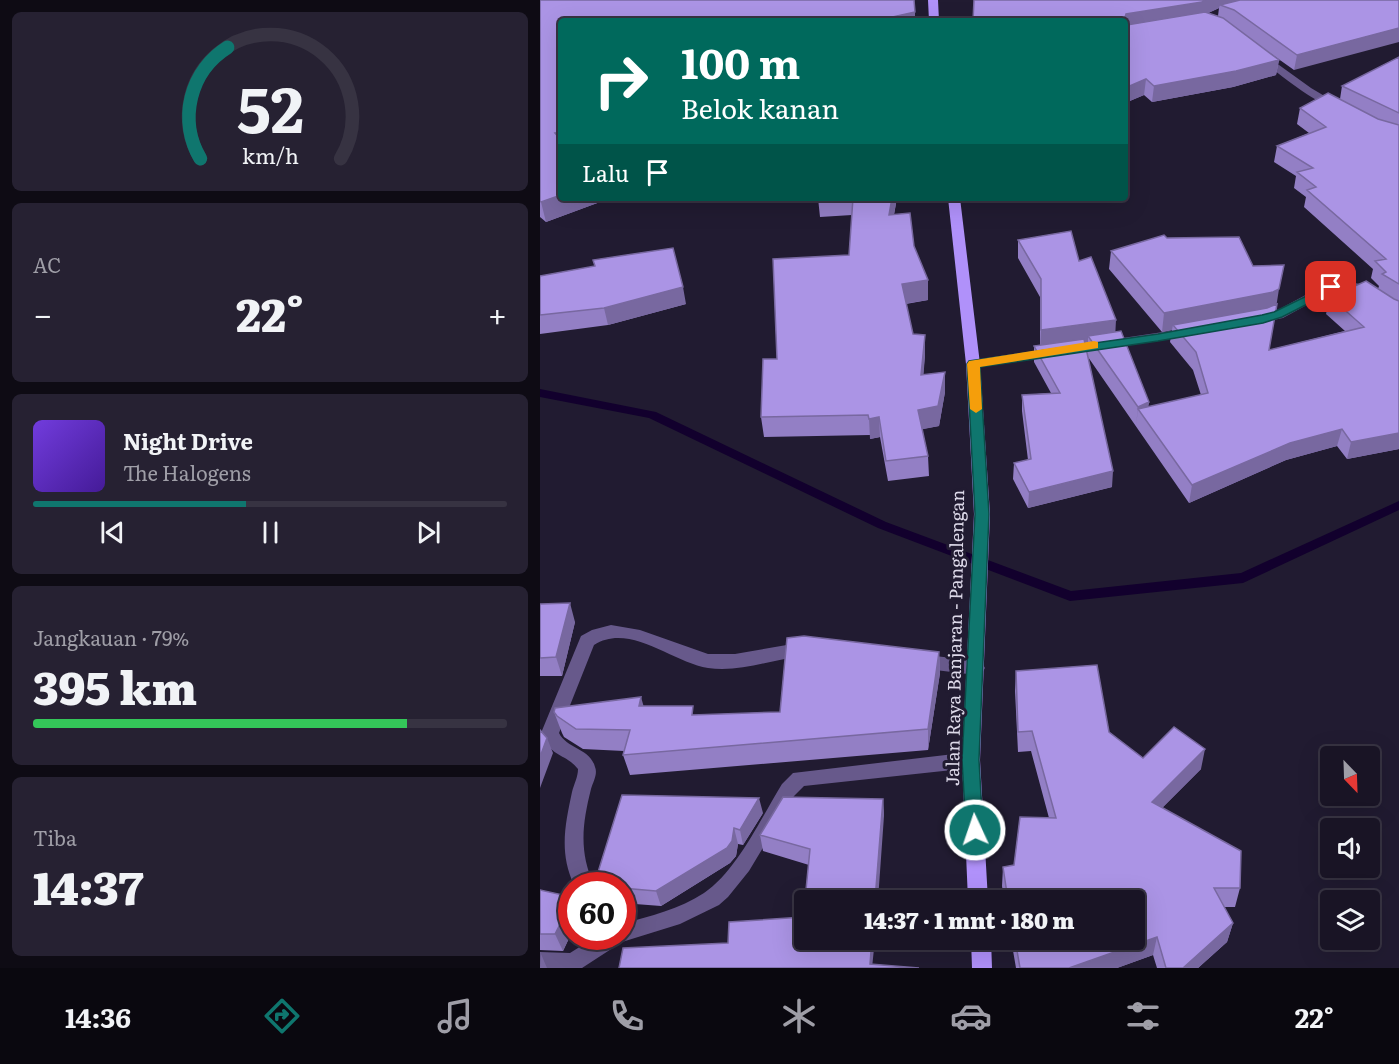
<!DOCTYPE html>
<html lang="id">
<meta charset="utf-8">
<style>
body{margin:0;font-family:Literata,serif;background:#262132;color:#f1f3f6;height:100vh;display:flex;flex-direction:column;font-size:22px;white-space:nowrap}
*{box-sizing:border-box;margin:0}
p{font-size:20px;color:#9f9ea7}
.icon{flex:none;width:33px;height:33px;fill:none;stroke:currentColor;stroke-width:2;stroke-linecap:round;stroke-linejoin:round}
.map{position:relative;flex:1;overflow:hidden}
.details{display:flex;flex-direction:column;gap:12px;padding:12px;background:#0e0b14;width:540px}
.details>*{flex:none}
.top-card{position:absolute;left:18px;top:18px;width:570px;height:183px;border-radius:6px;box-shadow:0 6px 24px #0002,0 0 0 2px #373342;background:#00695c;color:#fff;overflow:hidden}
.needle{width:39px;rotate:157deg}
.tools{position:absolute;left:780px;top:746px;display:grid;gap:12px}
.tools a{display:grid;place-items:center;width:60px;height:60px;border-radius:6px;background:#191425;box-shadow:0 6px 24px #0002,0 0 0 2px #373342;font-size:30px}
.speed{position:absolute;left:18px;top:872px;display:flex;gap:12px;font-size:30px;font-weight:700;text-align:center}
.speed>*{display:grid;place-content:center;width:78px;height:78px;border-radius:50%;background:#191425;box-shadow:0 6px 24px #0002,0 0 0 2px #373342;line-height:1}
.speed .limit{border:9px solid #d22;background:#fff;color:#111}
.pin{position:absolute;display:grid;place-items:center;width:51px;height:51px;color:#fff;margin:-26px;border-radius:12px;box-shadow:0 3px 9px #0006}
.me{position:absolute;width:66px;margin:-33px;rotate:357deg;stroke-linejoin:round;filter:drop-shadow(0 0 4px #0008)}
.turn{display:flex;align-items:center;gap:21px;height:126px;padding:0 24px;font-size:27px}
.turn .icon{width:78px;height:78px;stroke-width:2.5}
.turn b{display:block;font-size:42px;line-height:51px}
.then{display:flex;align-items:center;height:57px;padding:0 24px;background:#0003;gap:12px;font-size:22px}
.big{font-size:45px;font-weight:800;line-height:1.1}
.details .tile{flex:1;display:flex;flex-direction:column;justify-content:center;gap:9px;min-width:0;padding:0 21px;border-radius:9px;background:#262132}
.details .dial{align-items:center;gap:0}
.dial svg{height:156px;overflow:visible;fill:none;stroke:#373342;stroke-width:7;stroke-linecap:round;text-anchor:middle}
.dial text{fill:#f1f3f6;stroke:none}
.song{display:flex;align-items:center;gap:18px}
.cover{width:72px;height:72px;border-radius:9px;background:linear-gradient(135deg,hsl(260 70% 55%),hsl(260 70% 35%))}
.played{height:6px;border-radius:3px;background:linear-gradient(90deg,#0f766e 45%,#373342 45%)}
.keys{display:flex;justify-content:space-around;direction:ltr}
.heat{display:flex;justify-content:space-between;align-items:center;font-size:33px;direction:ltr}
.charge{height:9px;border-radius:4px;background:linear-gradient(90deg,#34c759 79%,#373342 0)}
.trip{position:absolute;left:254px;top:890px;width:351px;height:60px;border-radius:6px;background:#191425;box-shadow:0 6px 24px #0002,0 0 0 2px #373342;font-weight:800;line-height:60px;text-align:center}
.tab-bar{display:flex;height:96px;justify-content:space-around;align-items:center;background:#0a080f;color:#9f9ea7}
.tab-bar .icon{width:42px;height:42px}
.tab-bar .current{color:#0f766e}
.tab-bar b{font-size:27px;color:#f1f3f6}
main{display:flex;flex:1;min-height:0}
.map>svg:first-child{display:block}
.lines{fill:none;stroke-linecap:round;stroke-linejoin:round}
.stream{fill:#12002d;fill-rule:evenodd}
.minor{fill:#67598b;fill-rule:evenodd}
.major{fill:#b091fa;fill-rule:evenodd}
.wall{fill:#937fc5;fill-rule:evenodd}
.shaded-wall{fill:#7868a0}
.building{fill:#ab94e5;stroke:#7868a0;stroke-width:1.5}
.route{fill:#0f766e;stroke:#0a4d48;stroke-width:1.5}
.slow{fill:#f59e0b}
.labels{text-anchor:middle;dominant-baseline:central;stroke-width:6;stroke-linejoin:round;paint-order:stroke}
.street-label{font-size:18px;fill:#ddd9e9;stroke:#211b31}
</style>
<main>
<section class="details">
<div class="tile dial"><svg viewBox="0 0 100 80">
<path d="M14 69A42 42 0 1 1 86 69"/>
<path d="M14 69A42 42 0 0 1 28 12" stroke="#0f766e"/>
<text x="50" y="56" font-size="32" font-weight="700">52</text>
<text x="50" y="72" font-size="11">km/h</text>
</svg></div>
<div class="tile"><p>AC</p>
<div class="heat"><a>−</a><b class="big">22°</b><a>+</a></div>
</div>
<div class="tile">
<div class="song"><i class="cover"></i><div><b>Night Drive</b><p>The Halogens</p></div></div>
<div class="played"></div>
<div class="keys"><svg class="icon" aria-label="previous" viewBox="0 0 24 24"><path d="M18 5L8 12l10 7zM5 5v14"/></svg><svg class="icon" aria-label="pause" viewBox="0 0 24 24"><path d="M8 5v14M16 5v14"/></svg><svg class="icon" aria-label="next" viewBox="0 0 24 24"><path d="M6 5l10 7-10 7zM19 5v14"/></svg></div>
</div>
<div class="tile"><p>Jangkauan · 79%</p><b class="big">395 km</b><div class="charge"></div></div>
<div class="tile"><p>Tiba</p><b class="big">14:37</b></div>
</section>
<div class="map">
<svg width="859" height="968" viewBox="0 0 859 968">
<rect width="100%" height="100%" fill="#211b31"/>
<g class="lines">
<path class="stream" d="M 0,389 L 116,412 L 346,522 L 531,591 L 701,573 L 859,501 L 859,510 L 703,583 L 530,601 L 338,528 L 109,418 L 0,397 Z"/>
<path class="minor" d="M 721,52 L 771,88 L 803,107 L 802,109 C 784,112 733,69 717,57 L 717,53 Z
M 806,281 L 825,285 L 859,307 L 859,317 L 816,291 L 806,289 L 794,290 L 743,318 L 715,324 L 708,320 L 710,317 L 734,312 L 786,284 Z
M 650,328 L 657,332 L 655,335 L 433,368 L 426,364 L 433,360 Z
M 71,625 L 100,630 L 168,654 L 195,654 L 264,642 L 270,644 L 272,649 L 270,654 L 264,656 C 233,659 199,673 168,668 C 132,662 89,622 54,645 L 19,733 C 27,749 50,748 55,767 C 58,774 53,782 51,789 C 42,825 39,852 54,885 L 34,885 C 19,853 25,825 32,792 C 34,784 38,777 38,769 C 24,752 12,759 1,733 L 41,636 L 52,630 Z
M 379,654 L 436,661 L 442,663 L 445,668 L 442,673 L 436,675 L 379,668 L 373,666 L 371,661 L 373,656 Z
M 431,752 L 437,755 L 440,760 L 437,765 L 431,768 L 264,786 L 254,796 L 209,871 L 188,897 L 179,905 L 140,924 L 82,942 L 42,968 L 0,968 L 0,952 L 30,953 L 57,936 L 82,936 L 82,924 C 110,916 140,909 164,893 C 197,871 221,818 242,784 L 253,773 Z"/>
<path class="major" d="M 388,0 L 398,0 L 399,21 L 389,21 Z
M 408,198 L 420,198 L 440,364 L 450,514 L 440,760 L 448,900 L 428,900 L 422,760 L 434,514 L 426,364 Z
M 431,939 L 451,939 L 452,968 L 432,968 Z"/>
</g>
<path class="wall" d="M 0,0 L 21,21 L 21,198 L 59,198 L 60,202 L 6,222 L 0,217 Z
M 434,0 L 859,0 L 754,70 L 727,51 L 739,60 L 736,75 L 693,87 L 612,102 L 604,95 L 585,103 L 585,21 ZM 679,8 L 678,16 L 668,13 L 677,9 Z
M 859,57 L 859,449 L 807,459 L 797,446 L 746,460 L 649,503 L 548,357 L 572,487 L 488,508 L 473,479 L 474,463 L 488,460 L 482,411 L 482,395 L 511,393 L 494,362 L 494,346 L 500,345 L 500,297 L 478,258 L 478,240 L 539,261 L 575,332 L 609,402 L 608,407 L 661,395 L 653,370 L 630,342 L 632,330 L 622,332 L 569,269 L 571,251 L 627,238 L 713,266 L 736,304 L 729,350 L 805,331 L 786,314 L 790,297 L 838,289 L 839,286 L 831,278 L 833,269 L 764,207 L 766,197 L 754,188 L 756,176 L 734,162 L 737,146 L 769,133 L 757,124 L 760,108 L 800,99 L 802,86 Z
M 278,198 L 357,198 L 354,215 L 374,246 L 388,300 L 366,304 L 373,334 L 385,355 L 383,375 L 405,372 L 405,392 L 399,426 L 382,429 L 388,456 L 389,476 L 348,481 L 340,437 L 330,439 L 330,435 L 224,437 L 221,417 L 237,359 L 309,255 L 312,215 L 280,217 Z
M 0,276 L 146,304 L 68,325 L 0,334 Z
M 0,604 L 35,622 L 22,676 L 0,676 Z
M 399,652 L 400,673 L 388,750 L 90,775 L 83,755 L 84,751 L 43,749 L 24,737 L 22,733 L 14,712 L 104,706 L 155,715 L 240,712 Z
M 476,671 L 569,732 L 603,758 L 661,769 L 622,808 L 700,888 L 695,907 L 684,907 L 693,923 L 687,942 L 658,968 L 617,968 L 613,955 L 577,968 L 476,968 L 471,939 L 594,939 L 594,900 L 464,900 L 462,886 L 463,867 L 474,865 L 509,818 L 491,751 L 478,752 L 475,691 Z
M 343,799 L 344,816 L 269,865 L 223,851 L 220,835 Z
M 223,813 L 203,845 L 198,844 L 196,856 L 190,863 L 121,906 L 82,903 L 82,885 Z
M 0,890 L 32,897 L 32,932 L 23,951 L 0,950 Z"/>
<path class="shaded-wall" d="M 665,0 L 717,0 L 680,5 L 679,8 L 660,17 L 585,30 L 584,21 L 586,14 Z
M 375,12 L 375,21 L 352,21 L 352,17 Z
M 859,28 L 859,42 L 754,70 L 757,55 Z
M 739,60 L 736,75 L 693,87 L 612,102 L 614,86 Z
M 606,79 L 604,95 L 585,103 L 585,88 Z
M 21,132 L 21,152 L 15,133 Z
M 21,195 L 21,198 L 59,198 L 60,202 L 6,222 L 1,202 Z
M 232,198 L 246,198 L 233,202 Z
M 352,198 L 357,198 L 350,235 L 349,215 Z
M 388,280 L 388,300 L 363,304 L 362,284 Z
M 143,287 L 146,304 L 68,325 L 64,308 Z
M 739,289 L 736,308 L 633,325 L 632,330 L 622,332 L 624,313 Z
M 576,320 L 575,339 L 548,336 L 548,342 L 500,349 L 501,330 Z
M 385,335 L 385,355 L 382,396 L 381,375 Z
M 405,372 L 405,392 L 399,426 L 379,430 L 378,410 Z
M 609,402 L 606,420 L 598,409 L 596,426 L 598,407 Z
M 339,417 L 340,437 L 330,439 L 329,419 Z
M 802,429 L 797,446 L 746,460 L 649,503 L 652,485 L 750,443 Z
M 859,433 L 859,449 L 807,459 L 811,442 Z
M 573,471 L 572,487 L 488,508 L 489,492 Z
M 30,603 L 35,622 L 22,676 L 16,657 Z
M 399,652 L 400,673 L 388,750 L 388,729 Z
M 101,697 L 107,718 L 99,706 Z
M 7,738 L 13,753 L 0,788 L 0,757 Z
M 665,749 L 661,769 L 608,822 L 612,802 Z
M 219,798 L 223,813 L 203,845 L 200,830 Z
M 343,799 L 344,816 L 338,900 L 335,900 Z
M 194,828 L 198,844 L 196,856 L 190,863 L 121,906 L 116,891 Z
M 32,901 L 32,932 L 23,951 L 15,934 Z
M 693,923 L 687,942 L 658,968 L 643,968 Z
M 617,937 L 613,955 L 577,968 L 529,968 Z
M 332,939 L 335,939 L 332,968 L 330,964 Z
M 1,954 L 7,968 L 0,968 Z"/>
<path class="building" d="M 0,0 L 374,0 L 375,12 L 352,17 L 352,21 L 21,21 L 21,132 L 15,133 L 21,140 L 21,195 L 1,202 L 0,201 Z
M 434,0 L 665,0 L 662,2 L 586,14 L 584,21 L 433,21 Z
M 700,0 L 859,0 L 859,28 L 757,55 L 694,10 L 680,5 Z
M 665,12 L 683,18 L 739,60 L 696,71 L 614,86 L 606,79 L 585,88 L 585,23 L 587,25 Z
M 859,57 L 859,113 L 802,86 Z
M 788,93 L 838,119 L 859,125 L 859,284 L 842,274 L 846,272 L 835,261 L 846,259 L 767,190 L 776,187 L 757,172 L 773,168 L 737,146 L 786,127 L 760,108 Z
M 313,198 L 352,198 L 349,215 L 370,213 L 374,246 L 388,280 L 362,284 L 373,334 L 385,335 L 381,375 L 405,372 L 398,406 L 378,410 L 388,456 L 346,461 L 339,417 L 329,419 L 328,415 L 221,417 L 223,359 L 237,359 L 233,259 L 309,255 Z
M 531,231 L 539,261 L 551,257 L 576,320 L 501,330 L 501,279 L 478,240 Z
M 624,235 L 627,238 L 699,237 L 713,266 L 744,265 L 739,289 L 733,292 L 624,313 L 571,251 Z
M 133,248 L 143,287 L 64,308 L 0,315 L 0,276 L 55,266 L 53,260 Z
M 826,281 L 854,299 L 859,301 L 859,433 L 811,442 L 802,429 L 750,443 L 652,485 L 598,409 L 668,393 L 656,352 L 633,325 L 727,308 L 737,304 L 729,350 L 824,327 L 790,297 Z
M 581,331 L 609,402 L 598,407 L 548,336 Z
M 544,339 L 573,471 L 489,492 L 474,463 L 491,459 L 482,395 L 520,393 L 494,346 Z
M 30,603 L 16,657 L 0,658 L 0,604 Z
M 264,636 L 399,652 L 388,729 L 83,755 L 90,730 L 36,729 L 17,716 L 14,712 L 15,708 L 101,697 L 99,706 L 153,706 L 152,715 L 240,712 L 247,638 Z
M 557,665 L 569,732 L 603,758 L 634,727 L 665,749 L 612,802 L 701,851 L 700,888 L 674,888 L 693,923 L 643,968 L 626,968 L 617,937 L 529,968 L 480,968 L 475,939 L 594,939 L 594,900 L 468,900 L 463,867 L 474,865 L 480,817 L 516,818 L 492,731 L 478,732 L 476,671 Z
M 0,730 L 7,738 L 0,757 Z
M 82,795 L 219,798 L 200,830 L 194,828 L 192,841 L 187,848 L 116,891 L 82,888 L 82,885 L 54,885 Z
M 243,797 L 343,799 L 335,900 L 265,900 L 270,849 L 220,835 Z
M 0,890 L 32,897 L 32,901 L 15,934 L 0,934 Z
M 264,906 L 264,939 L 332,939 L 330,964 L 379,968 L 79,968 L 83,948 L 188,943 L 189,922 L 263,917 Z"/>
<path class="route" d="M 791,284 L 795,285 L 795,290 L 742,317 L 723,323 L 618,341 L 440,367 L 449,514 L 439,760 L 443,830 L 441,835 L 435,838 L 429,835 L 426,830 L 422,760 L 435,514 L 427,364 L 429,361 L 618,334 L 722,315 L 734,312 Z"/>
<path class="slow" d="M 554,341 L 558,342 L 558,348 L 440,367 L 442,409 L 436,413 L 430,409 L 427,364 L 429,361 Z"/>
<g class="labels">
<g class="street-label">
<text transform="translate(414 638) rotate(-89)">Jalan Raya Banjaran - Pangalengan</text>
</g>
</g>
</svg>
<div class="tools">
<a><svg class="needle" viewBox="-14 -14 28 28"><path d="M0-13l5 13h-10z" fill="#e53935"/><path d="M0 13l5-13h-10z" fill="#9f9ea7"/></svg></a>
<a><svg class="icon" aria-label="sound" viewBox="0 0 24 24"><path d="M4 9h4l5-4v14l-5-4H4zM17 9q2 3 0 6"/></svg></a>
<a><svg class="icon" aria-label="layers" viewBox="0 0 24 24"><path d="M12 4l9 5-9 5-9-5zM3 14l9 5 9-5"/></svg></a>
</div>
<div class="speed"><div class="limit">60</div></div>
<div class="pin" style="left:791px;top:287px;background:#d93025"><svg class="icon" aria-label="arrive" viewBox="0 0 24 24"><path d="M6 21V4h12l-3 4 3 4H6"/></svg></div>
<svg class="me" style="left:435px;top:830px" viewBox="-20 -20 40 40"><circle r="17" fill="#0f766e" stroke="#fff" stroke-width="3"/><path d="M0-11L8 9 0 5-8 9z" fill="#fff"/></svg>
<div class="trip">14:37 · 1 mnt · 180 m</div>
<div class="top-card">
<div class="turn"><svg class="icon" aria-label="right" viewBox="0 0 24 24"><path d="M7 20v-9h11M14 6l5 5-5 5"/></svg><div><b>100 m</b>Belok kanan</div></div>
<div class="then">Lalu<svg class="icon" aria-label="arrive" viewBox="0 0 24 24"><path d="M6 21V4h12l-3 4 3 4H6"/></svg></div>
</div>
</div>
</main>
<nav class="tab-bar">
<b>14:36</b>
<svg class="icon current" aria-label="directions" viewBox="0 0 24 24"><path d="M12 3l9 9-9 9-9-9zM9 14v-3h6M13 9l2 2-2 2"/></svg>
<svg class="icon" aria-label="music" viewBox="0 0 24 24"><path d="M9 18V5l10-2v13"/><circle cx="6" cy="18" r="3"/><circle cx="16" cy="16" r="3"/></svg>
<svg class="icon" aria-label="phone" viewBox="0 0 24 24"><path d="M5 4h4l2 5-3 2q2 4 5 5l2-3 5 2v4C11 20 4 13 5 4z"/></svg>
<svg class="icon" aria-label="climate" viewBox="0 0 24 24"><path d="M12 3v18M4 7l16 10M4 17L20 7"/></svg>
<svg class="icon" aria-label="car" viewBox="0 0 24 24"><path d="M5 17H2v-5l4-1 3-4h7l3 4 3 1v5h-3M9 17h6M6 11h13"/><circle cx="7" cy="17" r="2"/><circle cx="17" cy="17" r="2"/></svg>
<svg class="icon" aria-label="filters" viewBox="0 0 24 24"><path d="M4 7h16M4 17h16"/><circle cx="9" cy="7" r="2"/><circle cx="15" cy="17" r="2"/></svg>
<b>22°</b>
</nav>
